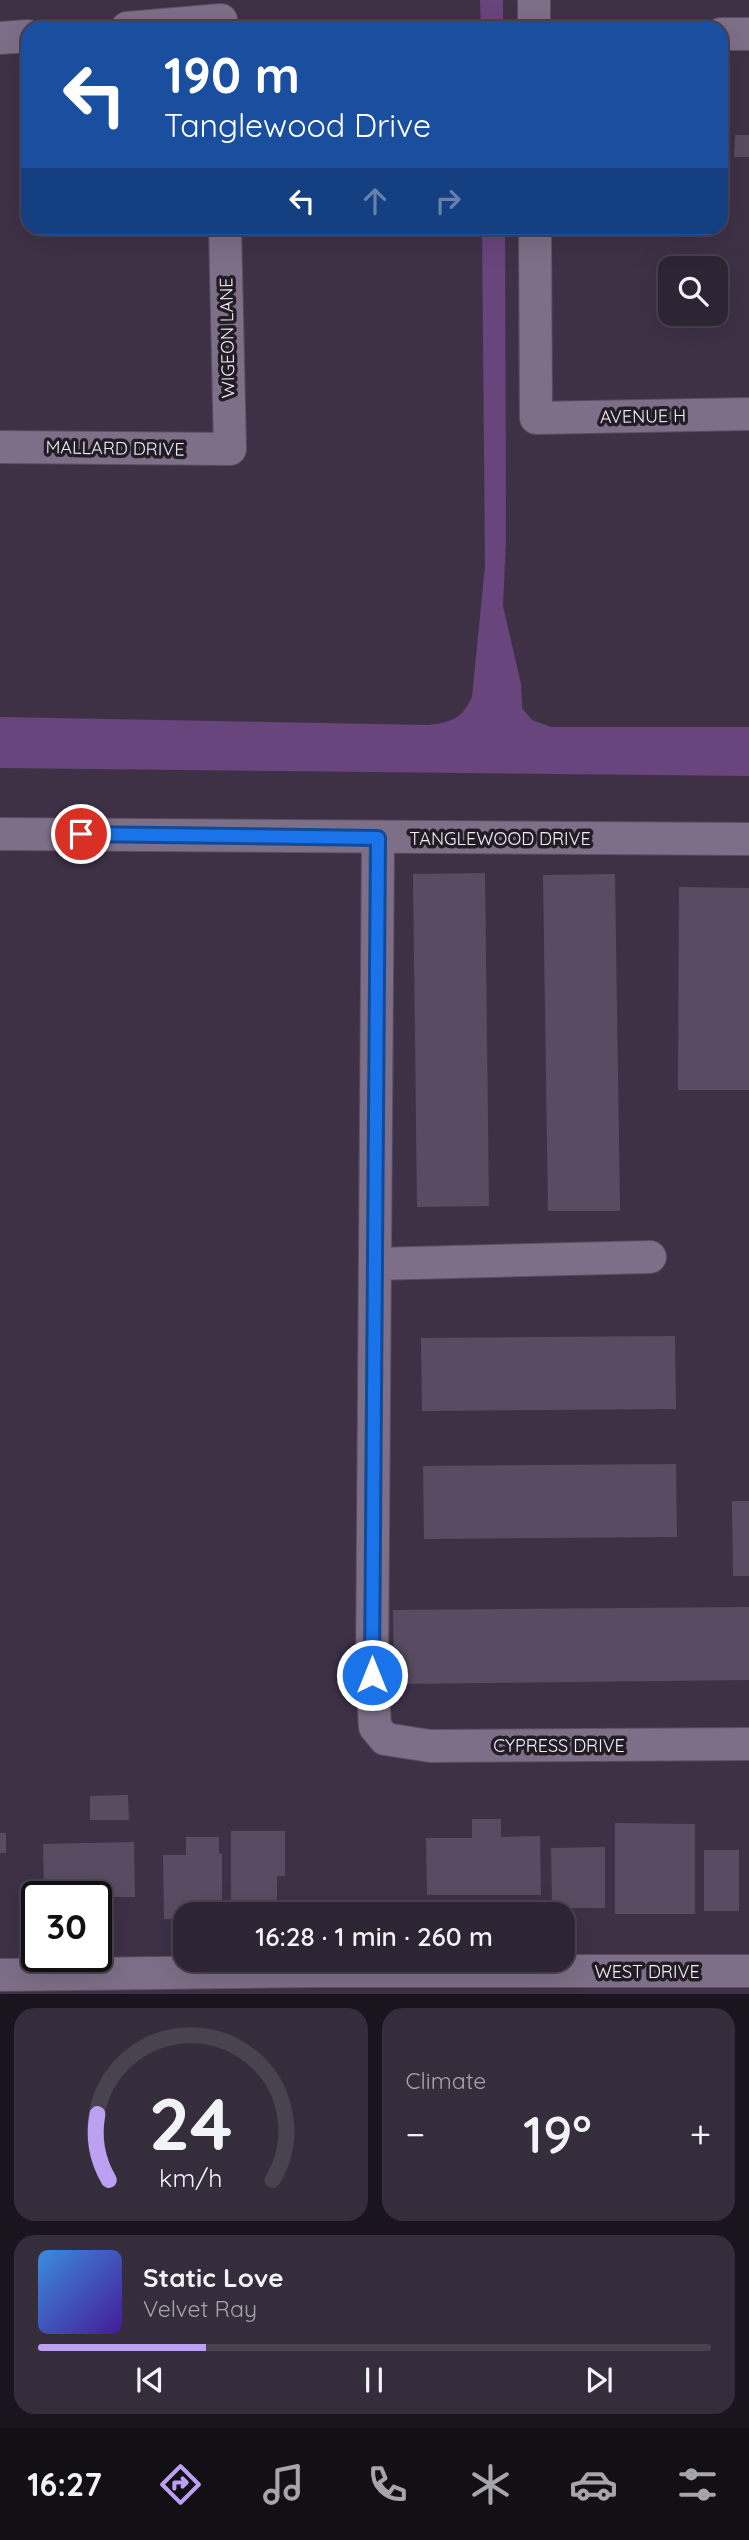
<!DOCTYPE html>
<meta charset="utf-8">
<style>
body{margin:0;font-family:Quicksand,sans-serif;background:#362d3c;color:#f1f3f6;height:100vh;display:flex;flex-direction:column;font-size:26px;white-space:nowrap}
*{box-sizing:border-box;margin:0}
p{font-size:23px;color:#a7a5ac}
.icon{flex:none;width:38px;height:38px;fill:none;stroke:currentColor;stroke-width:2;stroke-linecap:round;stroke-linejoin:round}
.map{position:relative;height:1994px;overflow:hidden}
.panel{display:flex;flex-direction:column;gap:14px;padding:14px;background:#19141d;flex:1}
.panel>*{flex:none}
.banner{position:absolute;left:21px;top:21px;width:707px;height:214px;border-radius:21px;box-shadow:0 7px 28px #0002,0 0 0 2px #49424f;background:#1a4fa0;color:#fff;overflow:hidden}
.fabs{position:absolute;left:658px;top:256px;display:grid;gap:14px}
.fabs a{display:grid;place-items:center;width:70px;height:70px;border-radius:14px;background:#2e2534;box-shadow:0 7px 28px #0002,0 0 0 2px #49424f;font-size:35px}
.speed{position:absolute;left:21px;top:1881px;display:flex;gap:14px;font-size:35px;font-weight:700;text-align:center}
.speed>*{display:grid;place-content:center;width:91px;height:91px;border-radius:50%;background:#2e2534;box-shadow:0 7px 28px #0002,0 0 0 2px #49424f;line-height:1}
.speed .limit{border:4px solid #111;border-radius:10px;background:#fff;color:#111}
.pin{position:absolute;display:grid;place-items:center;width:60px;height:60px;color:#fff;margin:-30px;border:4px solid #fff;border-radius:50%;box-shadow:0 2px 7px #0007}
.me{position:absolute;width:77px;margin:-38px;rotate:0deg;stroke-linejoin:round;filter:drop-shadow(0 0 5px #0008)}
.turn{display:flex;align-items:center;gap:24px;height:147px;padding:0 28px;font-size:32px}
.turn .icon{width:91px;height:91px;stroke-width:2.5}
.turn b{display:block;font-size:49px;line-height:60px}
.lanes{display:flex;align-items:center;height:66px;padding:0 28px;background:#0003;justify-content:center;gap:35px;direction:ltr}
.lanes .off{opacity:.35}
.big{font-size:52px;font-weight:600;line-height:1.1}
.panel .widget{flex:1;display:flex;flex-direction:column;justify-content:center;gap:10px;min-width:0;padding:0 24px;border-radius:21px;background:#362d3c}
.panel .dial{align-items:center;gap:0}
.dial svg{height:182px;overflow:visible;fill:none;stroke:#49424f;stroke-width:7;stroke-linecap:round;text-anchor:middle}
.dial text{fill:#f1f3f6;stroke:none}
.song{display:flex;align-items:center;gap:21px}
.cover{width:84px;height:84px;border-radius:10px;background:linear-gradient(135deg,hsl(210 70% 55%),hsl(260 70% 35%))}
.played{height:7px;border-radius:4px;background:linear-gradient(90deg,#bca0f2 25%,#49424f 25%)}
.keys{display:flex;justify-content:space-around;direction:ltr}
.heat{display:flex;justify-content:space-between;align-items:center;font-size:38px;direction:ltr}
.panel .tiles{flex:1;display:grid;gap:14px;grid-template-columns:1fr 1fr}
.widget:last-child{grid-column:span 2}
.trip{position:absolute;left:173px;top:1902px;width:402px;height:70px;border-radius:21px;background:#2e2534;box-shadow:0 7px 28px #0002,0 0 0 2px #49424f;font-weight:600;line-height:70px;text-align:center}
.menu{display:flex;height:112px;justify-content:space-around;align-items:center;background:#120f15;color:#a7a5ac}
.menu .icon{width:49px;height:49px}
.menu .active{color:#bca0f2}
.menu b{font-size:32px;color:#f1f3f6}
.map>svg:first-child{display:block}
.water{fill:#68457c}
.building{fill:#594c62}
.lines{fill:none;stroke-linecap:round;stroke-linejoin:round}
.minor-casing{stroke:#5b4f62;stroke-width:34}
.minor{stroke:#7d6f87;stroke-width:32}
.route-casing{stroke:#114b97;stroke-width:18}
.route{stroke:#1a73e8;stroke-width:12}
.labels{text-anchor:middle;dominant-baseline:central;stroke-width:7;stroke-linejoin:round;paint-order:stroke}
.street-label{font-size:18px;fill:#f6edfb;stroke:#221c25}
</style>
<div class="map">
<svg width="749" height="1994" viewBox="0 0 749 1994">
<rect width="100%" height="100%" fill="#3e3146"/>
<path class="water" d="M 480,0 L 503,0 L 503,28 L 481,28 Z
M 482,228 L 505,228 L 506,539 L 503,606 L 521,684 L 522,708 L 532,720 L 551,727 L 749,727 L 749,776 L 0,768 L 0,717 L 428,725 C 453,722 461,719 472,697 L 485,566 Z"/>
<path class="building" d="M 735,135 L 749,135 L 749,157 L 734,157 Z
M 485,873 L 489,1206 L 417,1207 L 413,874 Z
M 615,874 L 620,1211 L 548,1211 L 543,875 Z
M 679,887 L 749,888 L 749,1090 L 678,1090 Z
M 675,1336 L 676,1409 L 422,1411 L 421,1338 Z
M 676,1464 L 677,1537 L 424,1539 L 423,1466 Z
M 732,1501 L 749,1501 L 749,1576 L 733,1576 Z
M 749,1607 L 749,1680 L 394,1684 L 393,1610 Z
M 128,1795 L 129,1820 L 90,1820 L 90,1796 Z
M 472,1819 L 501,1819 L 501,1837 L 540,1836 L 541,1895 L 427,1895 L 426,1838 L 472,1838 Z
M 615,1823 L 695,1824 L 695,1914 L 615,1914 Z
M 231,1831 L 285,1831 L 285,1876 L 277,1876 L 277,1914 L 231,1914 Z
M 0,1833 L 6,1833 L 6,1853 L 0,1853 Z
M 186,1837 L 219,1837 L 219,1853 L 222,1854 L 222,1914 L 186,1914 L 186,1919 L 164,1919 L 163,1855 L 186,1855 Z
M 134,1842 L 135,1897 L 104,1897 L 104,1891 L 44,1892 L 43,1844 Z
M 605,1847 L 605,1908 L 552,1908 L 551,1848 Z
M 704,1850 L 739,1850 L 739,1911 L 704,1911 Z"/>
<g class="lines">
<g class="minor-casing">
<path id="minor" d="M 534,0 L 534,28
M 127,28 L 221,20 L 221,28
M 721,34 L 749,34
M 0,38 L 28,36
M 535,228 L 536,418 L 749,414
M 0,447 L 230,449 L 225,228
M 0,834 L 749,839
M 378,838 L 372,1674 L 375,1727 L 385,1739 L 430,1746 L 749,1744
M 375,1264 L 650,1257
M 0,1975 L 319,1971 L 749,1971"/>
</g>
<use href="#minor" class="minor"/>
</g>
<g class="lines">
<g class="route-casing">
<path id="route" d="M 81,834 L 378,838 L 372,1675"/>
</g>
<use href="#route" class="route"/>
</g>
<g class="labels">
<g class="street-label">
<text transform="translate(227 338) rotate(-91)">WIGEON LANE</text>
<text transform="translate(643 416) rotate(-1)">AVENUE H</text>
<text transform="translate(115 448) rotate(1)">MALLARD DRIVE</text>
<text x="500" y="838">TANGLEWOOD DRIVE</text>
<text x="559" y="1745">CYPRESS DRIVE</text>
<text x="647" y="1971">WEST DRIVE</text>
</g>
</g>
</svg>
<div class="fabs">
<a><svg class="icon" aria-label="search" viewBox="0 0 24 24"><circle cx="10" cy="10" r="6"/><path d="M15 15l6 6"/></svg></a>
</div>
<div class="speed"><div class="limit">30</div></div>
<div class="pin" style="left:81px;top:834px;background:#d93025"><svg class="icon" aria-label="arrive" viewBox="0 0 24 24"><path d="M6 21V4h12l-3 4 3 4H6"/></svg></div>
<svg class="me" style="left:372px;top:1675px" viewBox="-20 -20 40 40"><circle r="17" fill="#1a73e8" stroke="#fff" stroke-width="3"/><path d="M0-11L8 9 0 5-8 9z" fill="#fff"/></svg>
<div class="trip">16:28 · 1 min · 260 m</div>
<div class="banner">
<div class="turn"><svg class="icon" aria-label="left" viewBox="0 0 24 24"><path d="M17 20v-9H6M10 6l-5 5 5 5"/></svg><div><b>190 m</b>Tanglewood Drive</div></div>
<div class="lanes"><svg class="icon" aria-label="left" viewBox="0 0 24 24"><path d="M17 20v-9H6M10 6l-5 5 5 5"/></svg><svg class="icon off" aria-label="ahead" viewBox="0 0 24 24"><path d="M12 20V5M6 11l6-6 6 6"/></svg><svg class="icon off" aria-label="right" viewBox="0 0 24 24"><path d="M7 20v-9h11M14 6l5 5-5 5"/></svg></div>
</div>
</div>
<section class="panel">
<div class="tiles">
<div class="widget dial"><svg viewBox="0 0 100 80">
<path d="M14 69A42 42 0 1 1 86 69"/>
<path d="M14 69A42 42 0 0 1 9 40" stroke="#bca0f2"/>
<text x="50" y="56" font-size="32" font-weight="700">24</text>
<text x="50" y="72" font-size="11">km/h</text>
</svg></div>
<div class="widget"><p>Climate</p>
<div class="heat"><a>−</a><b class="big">19°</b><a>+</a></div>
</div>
<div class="widget">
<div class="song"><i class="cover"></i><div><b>Static Love</b><p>Velvet Ray</p></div></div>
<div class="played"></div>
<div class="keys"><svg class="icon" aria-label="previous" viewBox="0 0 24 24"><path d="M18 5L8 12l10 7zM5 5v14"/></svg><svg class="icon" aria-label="pause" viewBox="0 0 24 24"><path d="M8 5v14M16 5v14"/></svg><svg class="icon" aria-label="next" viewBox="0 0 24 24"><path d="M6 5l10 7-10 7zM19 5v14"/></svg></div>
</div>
</div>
</section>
<nav class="menu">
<b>16:27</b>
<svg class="icon active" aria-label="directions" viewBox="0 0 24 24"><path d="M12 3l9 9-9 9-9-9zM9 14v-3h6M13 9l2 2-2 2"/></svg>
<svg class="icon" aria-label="music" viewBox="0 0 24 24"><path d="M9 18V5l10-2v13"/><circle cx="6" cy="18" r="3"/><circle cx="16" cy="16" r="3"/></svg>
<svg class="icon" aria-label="phone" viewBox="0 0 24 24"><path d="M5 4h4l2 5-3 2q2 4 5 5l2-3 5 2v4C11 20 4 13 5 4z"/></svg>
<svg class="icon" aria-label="climate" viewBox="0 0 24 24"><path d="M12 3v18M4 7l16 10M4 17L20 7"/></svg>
<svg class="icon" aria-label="car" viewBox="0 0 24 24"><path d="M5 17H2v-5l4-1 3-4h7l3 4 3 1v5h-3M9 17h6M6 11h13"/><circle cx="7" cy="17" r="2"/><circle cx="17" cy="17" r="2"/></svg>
<svg class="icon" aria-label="filters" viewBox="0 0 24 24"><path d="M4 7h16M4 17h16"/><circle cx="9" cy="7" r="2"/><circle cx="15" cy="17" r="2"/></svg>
</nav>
